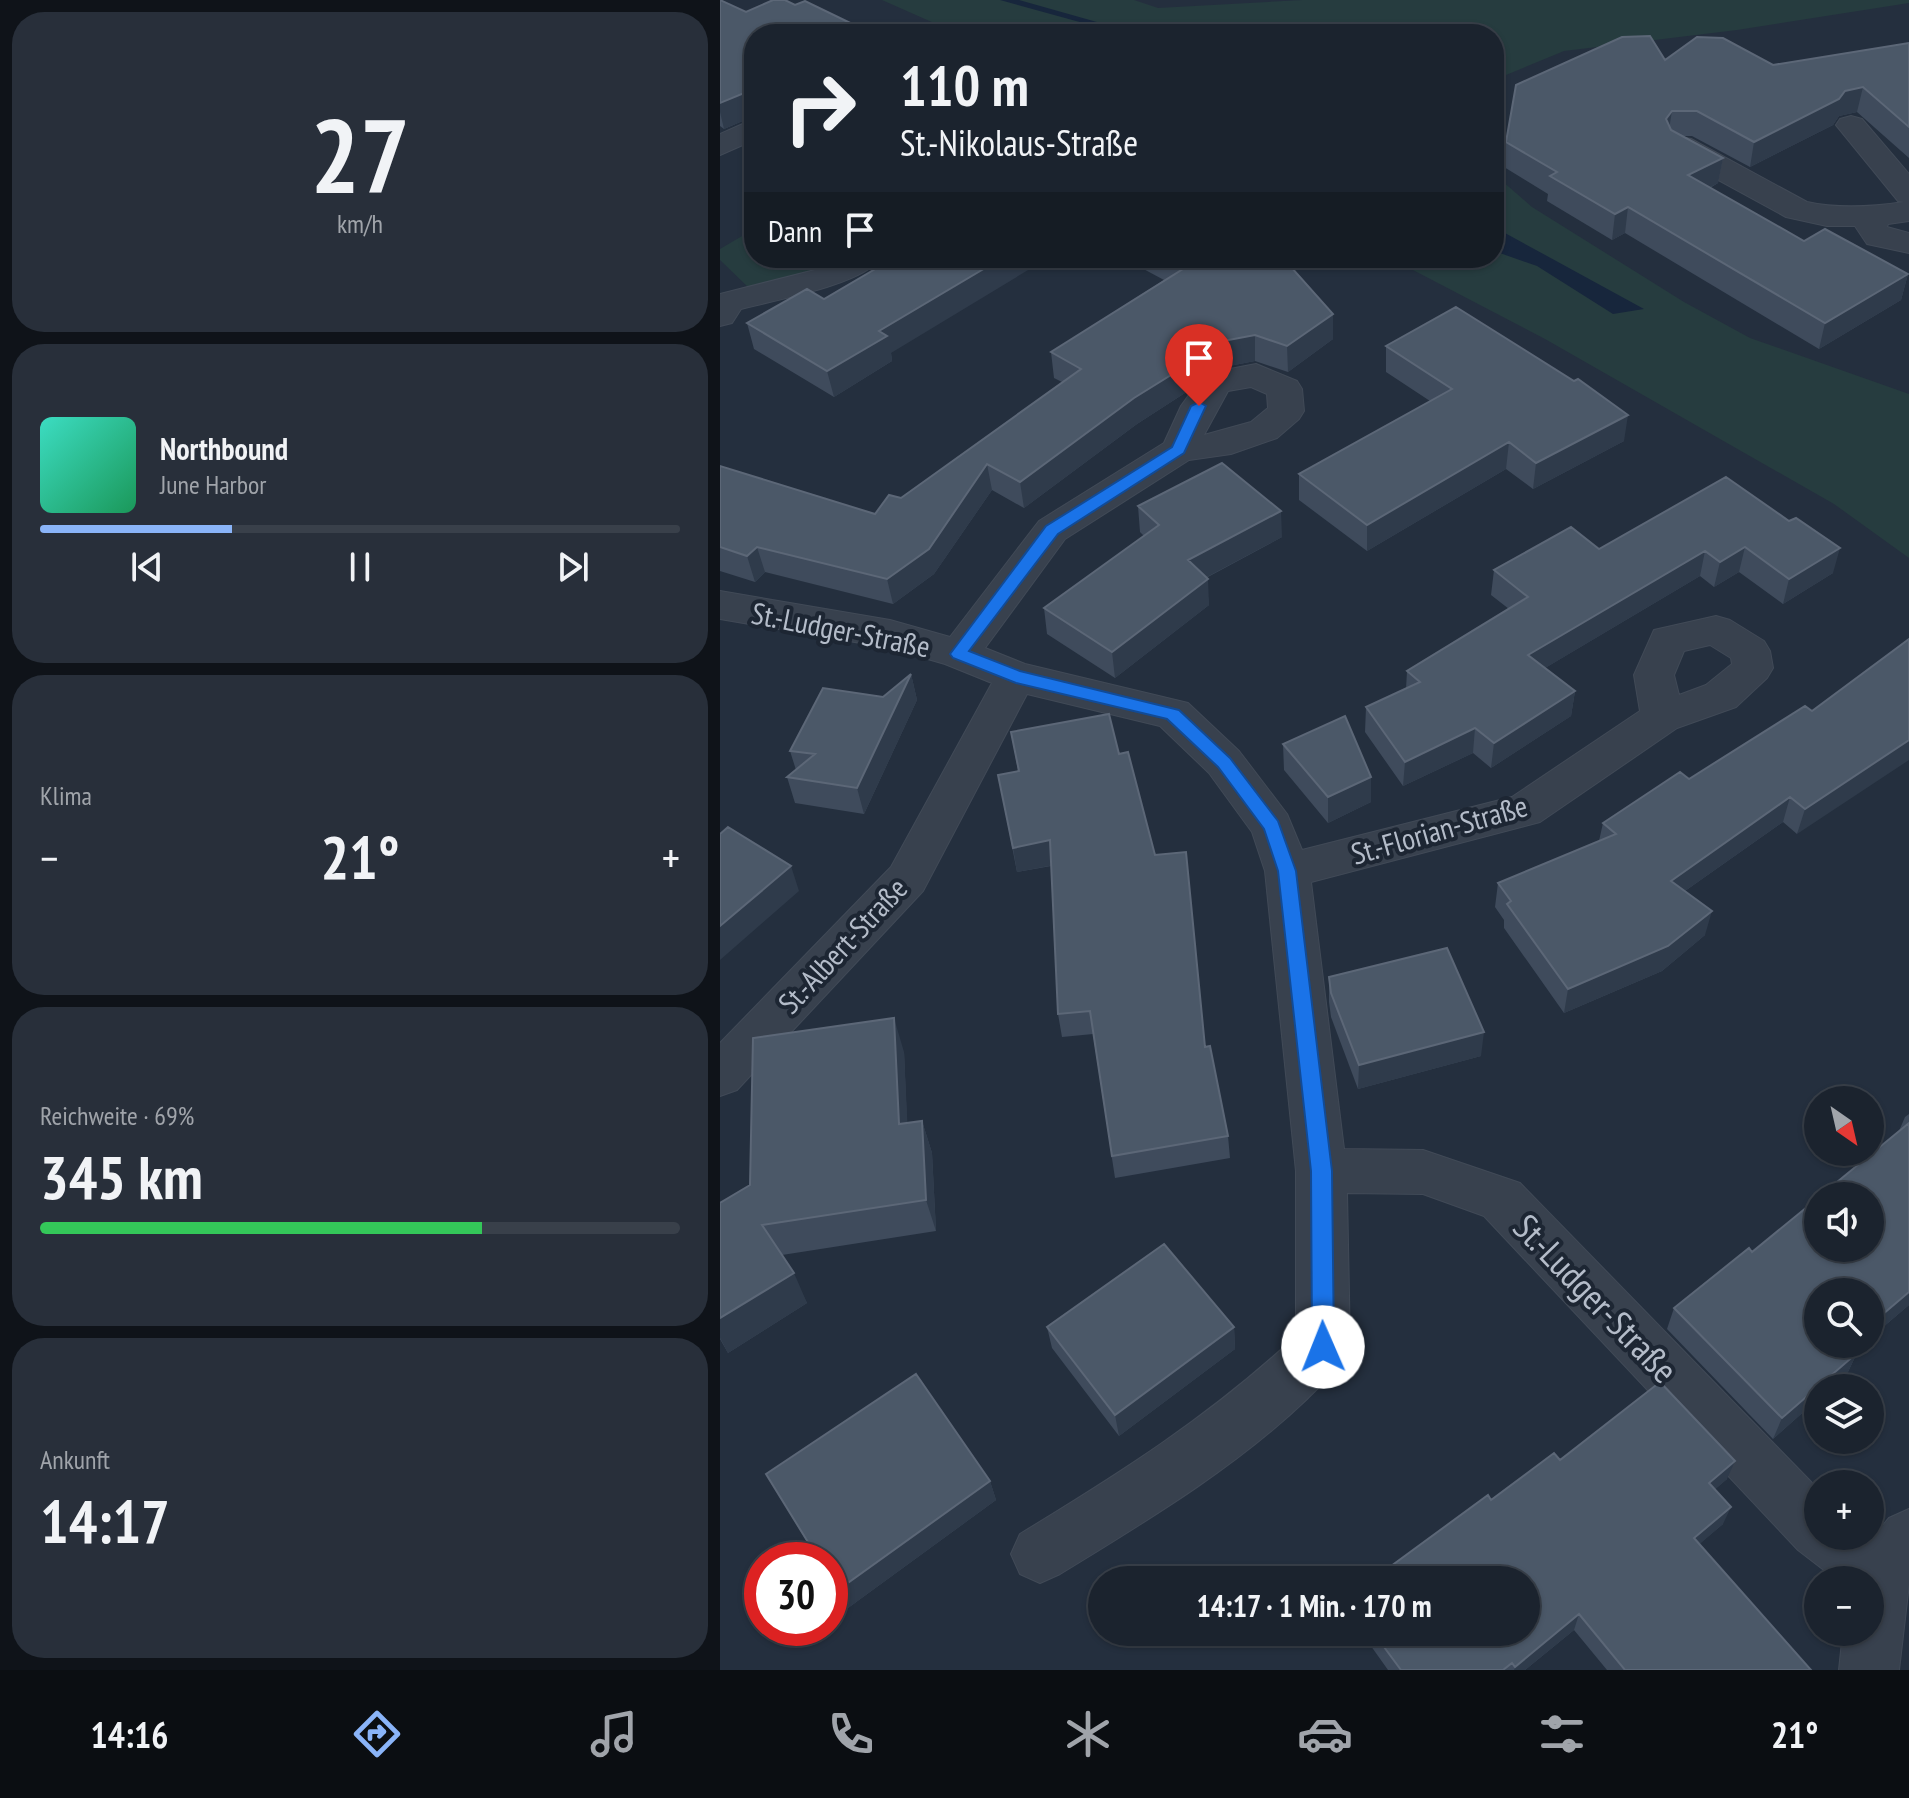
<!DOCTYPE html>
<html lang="de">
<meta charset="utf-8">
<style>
body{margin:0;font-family:"PT Sans Narrow",sans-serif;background:#282f3a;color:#f1f3f6;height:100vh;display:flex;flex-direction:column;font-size:30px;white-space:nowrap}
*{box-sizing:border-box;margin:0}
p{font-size:26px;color:#a0a4aa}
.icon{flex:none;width:44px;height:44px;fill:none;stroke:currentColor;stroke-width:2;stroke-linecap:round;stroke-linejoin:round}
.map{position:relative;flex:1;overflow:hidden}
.sheet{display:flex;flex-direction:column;gap:12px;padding:12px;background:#0f1319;width:720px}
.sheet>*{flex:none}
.guide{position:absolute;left:24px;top:24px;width:760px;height:244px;border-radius:32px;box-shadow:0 2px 6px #0004,0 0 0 2px #39404a;background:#1b232e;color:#f1f3f6;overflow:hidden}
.needle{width:52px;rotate:146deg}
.buttons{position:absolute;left:1084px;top:1086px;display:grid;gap:16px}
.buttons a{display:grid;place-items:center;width:80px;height:80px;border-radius:50%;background:#1b232e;box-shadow:0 2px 6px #0004,0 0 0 2px #39404a;font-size:40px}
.speed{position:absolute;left:24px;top:1542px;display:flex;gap:16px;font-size:40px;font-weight:700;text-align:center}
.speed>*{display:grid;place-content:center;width:104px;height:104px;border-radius:50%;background:#1b232e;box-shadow:0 2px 6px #0004,0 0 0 2px #39404a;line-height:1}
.speed .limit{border:12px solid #d22;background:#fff;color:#111}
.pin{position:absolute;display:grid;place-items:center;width:68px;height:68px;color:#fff;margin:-82px -34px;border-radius:50% 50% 50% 0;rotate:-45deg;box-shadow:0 0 8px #0007}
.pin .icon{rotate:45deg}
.me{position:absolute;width:88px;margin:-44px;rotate:359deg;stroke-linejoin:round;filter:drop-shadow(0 0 6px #0008)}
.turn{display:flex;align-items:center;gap:28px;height:168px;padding:0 24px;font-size:36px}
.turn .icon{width:104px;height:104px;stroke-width:2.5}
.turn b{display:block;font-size:56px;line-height:68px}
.then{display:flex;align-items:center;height:76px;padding:0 24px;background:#0003;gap:16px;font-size:30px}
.big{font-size:60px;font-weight:800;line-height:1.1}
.sheet .card{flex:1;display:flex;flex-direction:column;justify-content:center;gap:12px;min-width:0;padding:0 28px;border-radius:32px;background:#282f3a}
.sheet .dial{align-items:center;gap:0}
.dial b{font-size:104px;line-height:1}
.song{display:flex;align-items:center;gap:24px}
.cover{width:96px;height:96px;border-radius:12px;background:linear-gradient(135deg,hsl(170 70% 55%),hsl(150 70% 35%))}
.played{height:8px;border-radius:4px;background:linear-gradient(90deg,#8ab4f8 30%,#39404a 30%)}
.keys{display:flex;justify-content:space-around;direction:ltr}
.heat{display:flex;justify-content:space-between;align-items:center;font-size:44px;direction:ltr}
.charge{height:12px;border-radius:6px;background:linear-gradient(90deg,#34c759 69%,#39404a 0)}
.trip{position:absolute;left:368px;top:1566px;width:452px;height:80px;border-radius:40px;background:#1b232e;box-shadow:0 2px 6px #0004,0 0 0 2px #39404a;font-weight:800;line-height:80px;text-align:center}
.tabs{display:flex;height:128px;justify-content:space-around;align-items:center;background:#0b0e12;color:#a0a4aa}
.tabs .icon{width:56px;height:56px}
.tabs .active{color:#8ab4f8}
.tabs b{font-size:36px;color:#f1f3f6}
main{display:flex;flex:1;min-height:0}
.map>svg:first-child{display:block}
.green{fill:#263c3f}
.water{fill:#17263c}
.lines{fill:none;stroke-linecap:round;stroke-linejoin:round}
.stream{fill:#17263c;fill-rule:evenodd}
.minor-casing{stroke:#414a57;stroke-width:2}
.minor{fill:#38414e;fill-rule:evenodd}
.wall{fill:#3f4b5c}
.shaded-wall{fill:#2f3b4b}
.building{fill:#4b5868;stroke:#5c6777;stroke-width:2}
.route{fill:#1a73e8;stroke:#114b97;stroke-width:2}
.labels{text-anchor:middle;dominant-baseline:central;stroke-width:8;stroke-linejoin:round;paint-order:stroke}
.street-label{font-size:30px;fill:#b4bcc9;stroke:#1d2633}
.near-street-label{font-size:36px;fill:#b4bcc9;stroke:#1d2633}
</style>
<main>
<section class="sheet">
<div class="card dial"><b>27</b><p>km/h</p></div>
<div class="card">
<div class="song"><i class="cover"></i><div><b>Northbound</b><p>June Harbor</p></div></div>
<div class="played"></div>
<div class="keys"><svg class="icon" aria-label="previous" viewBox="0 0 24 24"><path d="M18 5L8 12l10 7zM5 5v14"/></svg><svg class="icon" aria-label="pause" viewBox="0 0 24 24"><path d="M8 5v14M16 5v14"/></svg><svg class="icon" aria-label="next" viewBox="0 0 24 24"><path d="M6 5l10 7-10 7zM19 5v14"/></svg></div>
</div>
<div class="card"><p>Klima</p>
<div class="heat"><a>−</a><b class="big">21°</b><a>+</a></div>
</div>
<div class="card"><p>Reichweite · 69%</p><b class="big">345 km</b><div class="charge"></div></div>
<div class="card"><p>Ankunft</p><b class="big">14:17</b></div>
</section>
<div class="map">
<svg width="1189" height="1670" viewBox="0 0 1189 1670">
<rect width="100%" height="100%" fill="#242f3e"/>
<path class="green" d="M 162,0 L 414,0 L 438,8 L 583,0 L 1189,0 L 1189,3 L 1017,30 L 844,51 L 774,80 L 774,34 L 228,34 L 232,31 Z
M 774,174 L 812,207 L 964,302 L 1030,338 L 1189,394 L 1189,558 L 1114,504 L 825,339 L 670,258 L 774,258 Z
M 34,229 L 34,258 L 124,258 L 98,270 L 29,288 L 0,260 L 0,249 Z"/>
<path class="water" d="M 403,23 L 493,34 L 381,33 L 385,26 Z
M 774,227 L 924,309 L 893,314 L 817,266 L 774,251 Z"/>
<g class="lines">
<path class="stream" d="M 280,0 L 299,0 L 391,26 L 385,29 Z"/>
<g class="minor-casing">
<path id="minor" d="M 1131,116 L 1142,119 L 1189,174 L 1189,221 L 1168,224 L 1167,227 L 1189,233 L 1189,253 L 1147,244 L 1135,226 L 1107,226 L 1066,217 L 949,153 L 945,146 L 949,139 L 960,137 L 971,139 L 1087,202 C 1119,209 1151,207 1184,202 L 1178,201 L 1116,125 L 1120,119 Z
M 34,119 L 34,140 L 0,155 L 0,134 Z
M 119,258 L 161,258 C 142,285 54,300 21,309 L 12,323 L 0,326 L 0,294 L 95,270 Z
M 536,364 L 577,381 L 582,389 L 584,411 L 579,419 L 557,438 L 511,454 L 469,460 L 345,539 L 265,648 L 305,664 L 468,703 L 519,751 L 567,814 L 582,850 L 792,797 L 920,711 L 914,675 L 934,630 L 996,616 L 1010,620 L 1044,641 L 1050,651 L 1053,668 L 1047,678 L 1016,707 L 957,728 L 820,822 L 591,882 L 624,1149 L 703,1150 L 800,1183 L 1098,1489 L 1098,1536 L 1150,1536 L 1150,1533 L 1154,1536 L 1169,1518 L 1189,1509 L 1189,1584 L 1179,1670 L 1119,1670 L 1123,1632 L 1150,1632 L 1150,1580 L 1117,1580 L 1078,1550 L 764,1216 L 703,1194 L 627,1193 L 630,1347 C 620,1369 604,1382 587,1399 C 514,1469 426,1521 340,1574 L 320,1583 L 300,1574 L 291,1554 L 300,1534 C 400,1473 489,1417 576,1336 L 576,1171 L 545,871 L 532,832 L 489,773 L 440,726 L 307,694 L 203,891 L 17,1090 L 0,1096 L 0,1043 L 171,867 L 272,683 L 225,664 L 170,648 L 0,619 L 0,591 L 170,620 L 230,637 L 319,521 L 444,443 L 461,406 L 484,374 ZM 531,387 L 547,394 L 548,408 L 531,422 L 484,435 L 508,391 ZM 990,645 L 1011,658 L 1012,664 L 986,685 L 959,695 L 954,675 L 964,651 Z"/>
</g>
<use href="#minor" class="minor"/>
</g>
<path class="wall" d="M 0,0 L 34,34 L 34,146 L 31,145 L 25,120 L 4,129 L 0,126 Z
M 1189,43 L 1189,158 L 1137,112 L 1119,116 L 1113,125 L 1030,167 L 972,136 L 962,136 L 1003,158 L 998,183 L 990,188 L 1084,241 L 1188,274 L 1181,300 L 1099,349 L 905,233 L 892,240 L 827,201 L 828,194 L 784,167 L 786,142 L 945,60 L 1053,65 Z
M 403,258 L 563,258 L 613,314 L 613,339 L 568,372 L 535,361 L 483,371 L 468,391 L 417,424 L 304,508 L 272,490 L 214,574 L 173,604 L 45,572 L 35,582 L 0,571 L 0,466 L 155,514 L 181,498 L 342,382 L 334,378 L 331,352 L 444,280 Z
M 104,299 L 171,353 L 172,361 L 114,397 L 34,349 L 27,323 Z
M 666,346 L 904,441 L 813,489 L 786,469 L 647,551 L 579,500 L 579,474 L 710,401 L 666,372 Z
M 1006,477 L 1113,573 L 1063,604 L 1019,572 L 994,587 L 980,576 L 825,668 L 855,691 L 851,716 L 771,768 L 753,753 L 683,786 L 645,732 L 646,707 L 686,689 L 687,671 L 789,609 L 771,595 L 774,570 L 879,549 Z
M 418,506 L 562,537 L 486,578 L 489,605 L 395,678 L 327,634 L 324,608 L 424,536 L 420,532 Z
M 1189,639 L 1077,834 L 1063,822 L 965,891 L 985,935 L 942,971 L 844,1013 L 784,928 L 784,920 L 775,907 L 778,883 L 879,841 L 883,823 L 969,779 L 1092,711 Z
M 191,674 L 197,700 L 144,814 L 75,803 L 67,777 L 76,770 L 70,751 L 163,697 Z
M 291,732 L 399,754 L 485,1047 L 508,1136 L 510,1158 L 395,1178 L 373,1034 L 342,1037 L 338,1014 L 331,866 L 297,872 L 278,775 L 298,771 Z
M 563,744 L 651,802 L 608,823 L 564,770 Z
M 609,977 L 761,1056 L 638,1089 L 611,1017 L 609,1002 Z
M 184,1052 L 187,1123 L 202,1121 L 212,1153 L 216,1231 L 62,1255 L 87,1303 L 8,1353 L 0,1339 L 0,1203 L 30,1185 Z
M 1189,1114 L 1189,1305 L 1135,1351 L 1137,1353 L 1127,1374 L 1098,1388 L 1098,1399 L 1053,1439 L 947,1329 L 954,1308 L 1032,1252 L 1179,1131 L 1185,1117 Z
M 327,1327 L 514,1327 L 515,1349 L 399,1436 L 332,1348 Z
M 840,1460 L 1007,1479 L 995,1489 L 1003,1524 L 979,1544 L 1091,1670 L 887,1670 L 854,1630 L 805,1670 L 668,1670 L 641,1632 L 806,1632 L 771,1500 Z
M 46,1474 L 270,1481 L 276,1500 L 128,1608 L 110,1579 L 110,1560 L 98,1560 Z"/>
<path class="shaded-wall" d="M 1143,87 L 1137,112 L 1119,116 L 1113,125 L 1030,167 L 1034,142 L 1125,91 Z
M 29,91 L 34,116 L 4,129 L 0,112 L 0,103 Z
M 952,111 L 948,136 L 946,119 Z
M 1003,158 L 998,183 L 964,201 L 968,175 Z
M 908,207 L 905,233 L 892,240 L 895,214 Z
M 282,258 L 328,258 L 171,353 L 172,361 L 114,397 L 107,371 L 159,331 Z
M 1188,274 L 1181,300 L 1099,349 L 1105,323 Z
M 613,314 L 613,339 L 568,372 L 567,346 Z
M 535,335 L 535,361 L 483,371 L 468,391 L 417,424 L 304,508 L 300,482 L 482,345 Z
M 908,415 L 904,441 L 813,489 L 816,463 Z
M 789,442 L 786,469 L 647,551 L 647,525 Z
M 267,464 L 272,490 L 214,574 L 173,604 L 167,579 Z
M 561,511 L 562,537 L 470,586 L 468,560 Z
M 37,547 L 45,572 L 35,582 L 27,556 Z
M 1025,547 L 1019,572 L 994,587 L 1000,562 Z
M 1120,548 L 1113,573 L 1063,604 L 1069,579 Z
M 985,551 L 980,576 L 805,680 L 808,655 Z
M 488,579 L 489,605 L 395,678 L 392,652 Z
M 191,674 L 197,700 L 144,814 L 137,788 Z
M 855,691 L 851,716 L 771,768 L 774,743 Z
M 755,728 L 753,753 L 683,786 L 685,762 Z
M 1189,740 L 1189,760 L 1077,834 L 1085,809 Z
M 651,777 L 651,802 L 608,823 L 608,797 Z
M 1070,797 L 1063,822 L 945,905 L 951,881 Z
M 330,840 L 334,865 L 297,872 L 293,848 Z
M 71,866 L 79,891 L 0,960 L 0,926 Z
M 992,911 L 985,935 L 942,971 L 844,1013 L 848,989 Z
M 174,1018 L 184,1052 L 189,1156 L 179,1124 Z
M 764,1032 L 761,1056 L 638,1089 L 639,1065 Z
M 202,1121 L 212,1153 L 216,1231 L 206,1200 Z
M 74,1273 L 87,1303 L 8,1353 L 0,1338 L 0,1318 Z
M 1189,1292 L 1189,1305 L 1150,1338 L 1150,1325 Z
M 514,1327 L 515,1349 L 399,1436 L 395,1415 Z
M 1128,1344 L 1143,1344 L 1118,1365 Z
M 1137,1353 L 1127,1374 L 1111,1388 L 1098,1388 L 1098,1399 L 1053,1439 L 1062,1418 Z
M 1015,1461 L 1007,1479 L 982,1501 L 989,1483 Z
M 270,1481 L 276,1500 L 128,1608 L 118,1590 Z
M 1011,1507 L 1003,1524 L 967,1555 L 974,1538 Z
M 859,1614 L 854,1630 L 805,1670 L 794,1670 L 795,1667 Z"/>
<path class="building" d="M 0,0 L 26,12 L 53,0 L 65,0 L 75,5 L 85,1 L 153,34 L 34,34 L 34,125 L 25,119 L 31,115 L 29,91 L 0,103 Z
M 930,36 L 945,60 L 977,37 L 1003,38 L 1053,65 L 1189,43 L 1189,127 L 1143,87 L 1125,91 L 1119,99 L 1034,142 L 977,111 L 952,111 L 946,119 L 951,130 L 1003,158 L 968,175 L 1084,241 L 1105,229 L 1188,274 L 1105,323 L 908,207 L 895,214 L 830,176 L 837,172 L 786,142 L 796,85 L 902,37 Z
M 174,258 L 282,258 L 159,331 L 167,336 L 107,371 L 27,323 L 87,289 L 104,299 Z
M 449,258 L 563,258 L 613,314 L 567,346 L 535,335 L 482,345 L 467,365 L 414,398 L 300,482 L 267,464 L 209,549 L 167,579 L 37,547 L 27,556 L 0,547 L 0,466 L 155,514 L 169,495 L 181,498 L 361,369 L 331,352 L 466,267 Z
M 736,307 L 854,381 L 858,379 L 908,415 L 816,463 L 789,442 L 647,525 L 579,474 L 732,389 L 666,346 Z
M 502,463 L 561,511 L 468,560 L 488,579 L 392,652 L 324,608 L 439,525 L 418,506 Z
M 1006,477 L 1069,521 L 1076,518 L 1120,548 L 1069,579 L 1025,547 L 1000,562 L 985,551 L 808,655 L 855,691 L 774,743 L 755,728 L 685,762 L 646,707 L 700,682 L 687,671 L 808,597 L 774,570 L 851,527 L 879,549 Z
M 1189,639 L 1189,740 L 1085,809 L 1070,797 L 951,881 L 992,911 L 948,946 L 848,989 L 787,904 L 791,901 L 778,883 L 896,834 L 883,823 L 960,772 L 969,779 L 1085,706 L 1092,711 Z
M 191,674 L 137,788 L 67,777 L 95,754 L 70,751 L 103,688 L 163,697 Z
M 389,714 L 399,754 L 408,752 L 435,855 L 466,852 L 485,1047 L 490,1046 L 508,1136 L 392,1156 L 370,1011 L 338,1014 L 330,840 L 293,848 L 278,775 L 299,771 L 291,732 Z
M 625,716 L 651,777 L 608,797 L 563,744 Z
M 8,827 L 71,866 L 0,926 L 0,834 Z
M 727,948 L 764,1032 L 639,1065 L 611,993 L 609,977 Z
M 174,1018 L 179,1124 L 202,1121 L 206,1200 L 42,1225 L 74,1273 L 0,1318 L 0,1203 L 30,1185 L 33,1038 Z
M 1189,1123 L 1189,1292 L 1150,1325 L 1150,1292 L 1098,1292 L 1098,1344 L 1128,1344 L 1137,1353 L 1062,1418 L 954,1308 L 1029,1248 L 1032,1252 L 1098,1198 L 1098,1248 L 1150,1248 L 1150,1196 L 1100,1196 Z
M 444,1244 L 514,1327 L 395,1415 L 327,1327 Z
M 196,1374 L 270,1481 L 118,1590 L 110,1577 L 110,1560 L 99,1560 L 46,1474 Z
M 940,1382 L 1015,1461 L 989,1483 L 1011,1507 L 974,1538 L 1091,1670 L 905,1670 L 859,1614 L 795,1667 L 792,1663 L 783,1670 L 681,1670 L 653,1632 L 806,1632 L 806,1580 L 652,1580 L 768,1495 L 771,1500 L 834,1453 L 840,1460 Z"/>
<path class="route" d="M 479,402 L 486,406 L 464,453 L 338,534 L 249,651 L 300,671 L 459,710 L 510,758 L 558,821 L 576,871 L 612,1171 L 614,1347 L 611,1354 L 603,1357 L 595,1354 L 592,1347 L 591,1171 L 558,871 L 544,829 L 498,767 L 447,719 L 296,683 L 233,658 L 230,654 L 326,526 L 452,447 L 471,406 Z"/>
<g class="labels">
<g class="street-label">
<text transform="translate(121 629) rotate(11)">St.-Ludger-Straße</text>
<text transform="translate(719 829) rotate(-16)">St.-Florian-Straße</text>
<text transform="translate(122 945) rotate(-47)">St.-Albert-Straße</text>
</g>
<g class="near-street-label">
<text transform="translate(876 1298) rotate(46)">St.-Ludger-Straße</text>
</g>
</g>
</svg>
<div class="buttons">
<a><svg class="needle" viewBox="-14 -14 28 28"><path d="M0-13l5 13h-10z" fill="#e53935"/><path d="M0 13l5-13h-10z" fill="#a0a4aa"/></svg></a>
<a><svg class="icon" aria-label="sound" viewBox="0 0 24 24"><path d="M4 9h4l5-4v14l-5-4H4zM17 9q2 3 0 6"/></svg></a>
<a><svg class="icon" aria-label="search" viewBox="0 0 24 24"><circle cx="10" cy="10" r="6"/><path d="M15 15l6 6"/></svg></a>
<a><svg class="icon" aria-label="layers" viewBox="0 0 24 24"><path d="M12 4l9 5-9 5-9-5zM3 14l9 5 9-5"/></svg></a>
<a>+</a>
<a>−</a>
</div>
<div class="speed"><div class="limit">30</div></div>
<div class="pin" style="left:479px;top:406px;background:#d93025"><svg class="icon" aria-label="arrive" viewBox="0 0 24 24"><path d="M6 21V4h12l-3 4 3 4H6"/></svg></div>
<svg class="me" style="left:603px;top:1347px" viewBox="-20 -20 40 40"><circle r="19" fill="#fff"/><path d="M0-13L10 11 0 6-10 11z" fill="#1a73e8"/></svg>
<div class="trip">14:17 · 1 Min. · 170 m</div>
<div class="guide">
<div class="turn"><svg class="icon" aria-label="right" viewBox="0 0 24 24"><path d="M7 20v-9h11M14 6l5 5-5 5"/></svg><div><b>110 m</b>St.-Nikolaus-Straße</div></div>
<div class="then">Dann<svg class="icon" aria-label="arrive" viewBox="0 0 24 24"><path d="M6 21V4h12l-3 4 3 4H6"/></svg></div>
</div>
</div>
</main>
<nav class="tabs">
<b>14:16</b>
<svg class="icon active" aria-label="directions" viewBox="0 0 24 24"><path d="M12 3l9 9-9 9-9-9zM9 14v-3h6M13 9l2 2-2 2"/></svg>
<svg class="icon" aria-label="music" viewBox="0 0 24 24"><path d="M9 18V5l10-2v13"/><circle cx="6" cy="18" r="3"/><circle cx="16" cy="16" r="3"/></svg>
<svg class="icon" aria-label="phone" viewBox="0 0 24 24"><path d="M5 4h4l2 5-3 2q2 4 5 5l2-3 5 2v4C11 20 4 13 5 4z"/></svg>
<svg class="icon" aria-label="climate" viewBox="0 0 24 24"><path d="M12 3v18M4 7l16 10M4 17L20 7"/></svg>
<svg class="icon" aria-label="car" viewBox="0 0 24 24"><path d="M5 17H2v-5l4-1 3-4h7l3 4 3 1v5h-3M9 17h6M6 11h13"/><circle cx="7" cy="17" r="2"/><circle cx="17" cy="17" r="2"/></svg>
<svg class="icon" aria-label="filters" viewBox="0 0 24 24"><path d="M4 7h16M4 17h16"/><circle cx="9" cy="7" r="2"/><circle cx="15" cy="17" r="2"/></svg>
<b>21°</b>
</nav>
